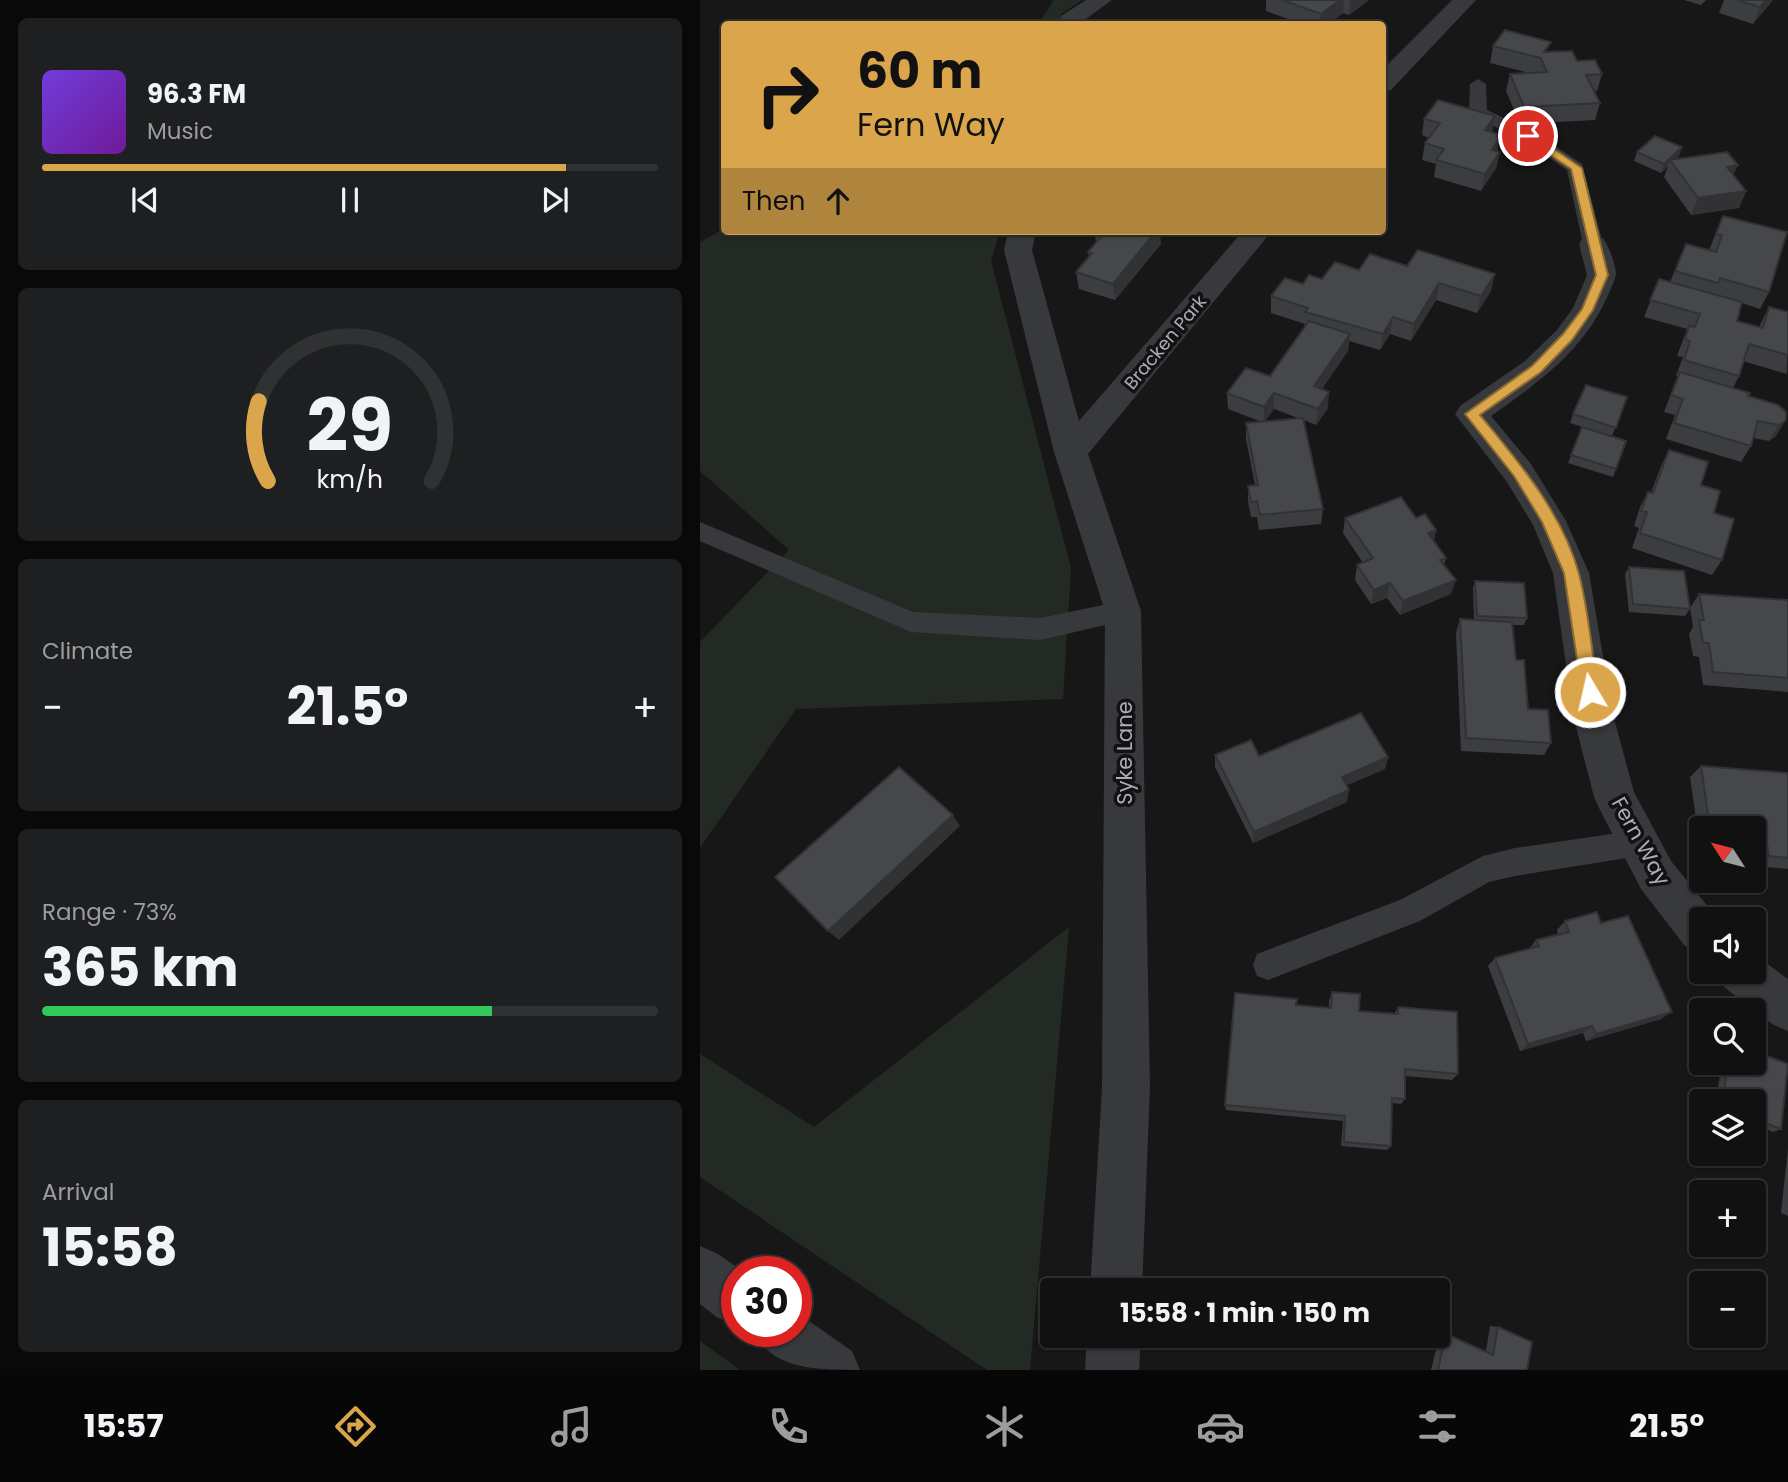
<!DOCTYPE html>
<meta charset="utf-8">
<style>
body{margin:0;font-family:Poppins,sans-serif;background:#1e1f20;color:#f1f3f6;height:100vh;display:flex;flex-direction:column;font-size:26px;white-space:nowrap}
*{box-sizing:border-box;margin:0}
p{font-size:23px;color:#9c9d9f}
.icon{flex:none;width:38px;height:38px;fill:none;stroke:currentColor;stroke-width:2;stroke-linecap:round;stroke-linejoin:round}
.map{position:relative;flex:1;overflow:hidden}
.panel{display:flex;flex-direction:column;gap:18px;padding:18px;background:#09090a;width:700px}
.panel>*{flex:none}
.top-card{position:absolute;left:21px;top:21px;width:665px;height:214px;border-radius:7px;box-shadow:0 2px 5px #0004,0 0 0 2px #303132;background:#dba64b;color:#111;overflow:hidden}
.needle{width:46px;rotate:306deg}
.controls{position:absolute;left:989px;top:816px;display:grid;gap:14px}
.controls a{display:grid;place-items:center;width:77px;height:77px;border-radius:7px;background:#111112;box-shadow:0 2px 5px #0004,0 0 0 2px #303132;font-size:35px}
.speed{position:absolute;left:21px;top:1256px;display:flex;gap:14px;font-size:35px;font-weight:700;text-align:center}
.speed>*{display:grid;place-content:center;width:91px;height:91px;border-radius:50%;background:#111112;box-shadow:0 2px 5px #0004,0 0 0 2px #303132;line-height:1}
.speed .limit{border:10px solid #d22;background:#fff;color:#111}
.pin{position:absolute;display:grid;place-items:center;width:60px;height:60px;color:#fff;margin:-30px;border:4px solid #fff;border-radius:50%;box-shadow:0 2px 7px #0007}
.me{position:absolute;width:77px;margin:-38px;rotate:351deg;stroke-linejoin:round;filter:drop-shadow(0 0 5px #0008)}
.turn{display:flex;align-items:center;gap:24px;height:147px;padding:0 21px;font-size:32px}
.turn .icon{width:91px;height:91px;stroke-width:2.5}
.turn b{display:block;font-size:49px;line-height:60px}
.then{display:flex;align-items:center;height:66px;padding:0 21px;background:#0003;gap:14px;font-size:26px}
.big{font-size:52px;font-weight:700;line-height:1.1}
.panel .card{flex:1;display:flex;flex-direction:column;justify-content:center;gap:10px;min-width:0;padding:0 24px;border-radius:10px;background:#1e1f20}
.panel .dial{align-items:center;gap:0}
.dial svg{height:182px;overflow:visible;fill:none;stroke:#303132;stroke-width:7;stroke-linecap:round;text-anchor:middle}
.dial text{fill:#f1f3f6;stroke:none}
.song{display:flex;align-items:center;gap:21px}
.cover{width:84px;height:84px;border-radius:10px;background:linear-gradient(135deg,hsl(260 70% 55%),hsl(280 70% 35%))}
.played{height:7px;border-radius:4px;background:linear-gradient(90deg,#dba64b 85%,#303132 85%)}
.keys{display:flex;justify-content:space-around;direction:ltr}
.heat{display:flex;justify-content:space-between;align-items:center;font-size:38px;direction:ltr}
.charge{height:10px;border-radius:5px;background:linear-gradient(90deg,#34c759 73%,#303132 0)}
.trip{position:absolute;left:340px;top:1278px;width:410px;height:70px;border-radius:7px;background:#111112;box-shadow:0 2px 5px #0004,0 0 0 2px #303132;font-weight:700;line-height:70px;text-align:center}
.tabs{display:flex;height:112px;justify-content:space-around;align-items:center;background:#070707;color:#9c9d9f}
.tabs .icon{width:49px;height:49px}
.tabs .on{color:#dba64b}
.tabs b{font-size:32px;color:#f1f3f6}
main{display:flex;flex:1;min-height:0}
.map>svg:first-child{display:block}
.green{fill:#232a24}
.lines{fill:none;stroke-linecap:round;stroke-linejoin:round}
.service{fill:#38393d;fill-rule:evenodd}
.minor{fill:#38393d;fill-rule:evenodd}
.wall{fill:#3c3d40;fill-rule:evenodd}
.shaded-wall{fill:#313234}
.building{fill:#46474a;stroke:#313234;stroke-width:2}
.route{fill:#dba64b;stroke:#8e6c31;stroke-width:2}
.labels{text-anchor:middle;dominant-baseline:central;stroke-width:7;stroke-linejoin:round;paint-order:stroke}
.far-street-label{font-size:18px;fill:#aaaeb6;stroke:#121213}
.street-label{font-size:21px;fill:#aaaeb6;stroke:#121213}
</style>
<main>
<section class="panel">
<div class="card">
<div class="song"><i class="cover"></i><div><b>96.3 FM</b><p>Music</p></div></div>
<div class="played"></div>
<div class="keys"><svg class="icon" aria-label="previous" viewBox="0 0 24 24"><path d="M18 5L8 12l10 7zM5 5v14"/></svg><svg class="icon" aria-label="pause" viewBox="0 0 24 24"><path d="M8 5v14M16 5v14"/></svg><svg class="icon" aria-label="next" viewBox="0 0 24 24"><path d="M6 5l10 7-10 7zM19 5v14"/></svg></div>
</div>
<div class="card dial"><svg viewBox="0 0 100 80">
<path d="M14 69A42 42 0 1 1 86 69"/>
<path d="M14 69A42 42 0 0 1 10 34" stroke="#dba64b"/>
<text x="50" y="56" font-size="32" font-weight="700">29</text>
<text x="50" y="72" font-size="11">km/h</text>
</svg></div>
<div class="card"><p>Climate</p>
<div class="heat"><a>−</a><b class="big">21.5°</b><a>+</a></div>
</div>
<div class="card"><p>Range · 73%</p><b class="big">365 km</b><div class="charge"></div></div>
<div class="card"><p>Arrival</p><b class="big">15:58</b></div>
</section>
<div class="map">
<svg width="1088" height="1370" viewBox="0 0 1088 1370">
<rect width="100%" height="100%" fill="#171718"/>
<path class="green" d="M 354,0 L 382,0 L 361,14 L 358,24 L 338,24 Z
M 24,229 L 300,231 L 291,261 L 371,568 L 363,699 L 96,709 L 0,848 L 0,642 L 89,550 L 0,471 L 0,242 Z
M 369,927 L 330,1370 L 287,1370 L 0,1177 L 0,1054 L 114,1127 Z
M 0,1341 L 40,1370 L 0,1370 Z"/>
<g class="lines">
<path class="service" d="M 778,79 L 786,84 L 787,110 L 835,132 L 882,164 L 903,244 L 900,248 L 886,248 L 883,244 L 867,170 L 823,140 L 772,116 L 769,112 L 770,84 Z
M 0,522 L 213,612 L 340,618 L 423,601 L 432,604 L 436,611 L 432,618 L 423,621 L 340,640 L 211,632 L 0,541 Z
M 939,830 L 949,833 L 953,843 L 949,853 L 939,856 L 815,876 L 789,882 L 720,921 L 568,980 L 557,976 L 553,965 L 557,954 L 700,900 L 783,856 L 815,848 Z"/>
<path class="minor" d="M 386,0 L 412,0 L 379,24 L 357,24 L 361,16 Z
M 752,0 L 776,0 L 691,90 L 682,92 L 682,70 Z
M 308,231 L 336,231 L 332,250 L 379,421 L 543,231 L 572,231 L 388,454 L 441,611 L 450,1087 L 442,1290 L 390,1290 L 402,1087 L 405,611 L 354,452 L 304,250 Z
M 893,235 L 903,238 C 909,247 915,262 916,273 C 916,279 911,287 909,293 C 885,350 839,382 791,416 L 831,464 L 866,521 L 889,573 L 913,715 L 934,792 L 971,861 L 1018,919 L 1001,919 L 1001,953 L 985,946 L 941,889 L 900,810 L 894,797 L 873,715 L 853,573 L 833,525 L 807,482 L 755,414 L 760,406 L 825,361 L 857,330 L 873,308 L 887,275 L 879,244 L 883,238 Z
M 1054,954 L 1088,979 L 1088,1031 L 1072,1024 L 1024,987 L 1018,971 L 1054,971 Z
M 0,1246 L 18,1254 L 44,1272 L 37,1272 L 37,1325 L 18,1318 L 0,1304 Z
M 96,1312 L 152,1351 L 160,1370 C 115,1370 73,1370 54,1332 L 96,1332 Z
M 387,1335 L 441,1335 L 439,1370 L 385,1370 Z"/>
</g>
<path class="wall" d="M 566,0 L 669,0 L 649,15 L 643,13 L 629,24 L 602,24 L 566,11 Z
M 984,0 L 1006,0 L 1001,5 Z
M 1024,0 L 1073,0 L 1053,24 L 1019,13 Z
M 793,46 L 848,52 L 877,61 L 902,74 L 897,91 L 894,91 L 900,103 L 895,120 L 820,124 L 806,91 L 810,74 L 829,73 L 790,63 Z
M 795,116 L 792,132 L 798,136 L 797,151 L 800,152 L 796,168 L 781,191 L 734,177 L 736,164 L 722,160 L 725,143 L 729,138 L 722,135 L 724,119 Z
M 937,152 L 979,156 L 975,160 L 1033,175 L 1046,191 L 1039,208 L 991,215 L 964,177 L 968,166 L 961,173 L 934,161 Z
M 1023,216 L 1069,292 L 1060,309 L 1042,303 L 1037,321 L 1059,327 L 1069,307 L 1088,312 L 1087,374 L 1043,361 L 1039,376 L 1033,388 L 1048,396 L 1086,412 L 1076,436 L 1069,441 L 1053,438 L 1051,446 L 1041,462 L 966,439 L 975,415 L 964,412 L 978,376 L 976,376 L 983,357 L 977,356 L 987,329 L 944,317 L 959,279 L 970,282 L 986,244 L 1009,250 Z
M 394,231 L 456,231 L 461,244 L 415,300 L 379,289 L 376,272 L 389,257 L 388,252 L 396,242 Z
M 707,266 L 791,291 L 777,313 L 736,300 L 711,341 L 690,334 L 680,350 L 649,341 L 648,351 L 622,389 L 628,408 L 616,425 L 604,420 L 623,509 L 621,524 L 559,530 L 557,517 L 551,517 L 548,502 L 548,486 L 555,485 L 546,439 L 546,423 L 562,422 L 528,409 L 527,393 L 570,376 L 604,327 L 605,324 L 571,313 L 571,296 L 603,284 L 659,270 ZM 574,409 L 598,418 L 565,421 Z
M 927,397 L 912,436 L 870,423 L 873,414 Z
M 882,427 L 916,469 L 913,477 L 868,463 Z
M 969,450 L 1001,485 L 1014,513 L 1022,560 L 1012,575 L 932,548 L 939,528 L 934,526 L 940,507 L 948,492 L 951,493 L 961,466 Z
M 645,518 L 716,518 L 736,530 L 734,541 L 746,558 L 744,565 L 751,594 L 700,615 L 687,598 L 671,604 L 655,580 L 657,565 L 663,563 L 643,533 Z
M 929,567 L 990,609 L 985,616 L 929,612 L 925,574 Z
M 775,581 L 827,618 L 824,625 L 813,625 L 816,660 L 828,709 L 851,743 L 844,755 L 761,751 L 756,633 L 760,619 L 774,619 L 773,588 Z
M 999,594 L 1088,600 L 1088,692 L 1003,685 L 999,657 L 993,656 L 989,634 L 993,627 L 990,608 Z
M 515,755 L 559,756 L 688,757 L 685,769 L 647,785 L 647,802 L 553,843 L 515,767 Z
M 1001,766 L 1088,773 L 1088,869 L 1056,866 L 1054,848 L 1054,828 L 1016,828 L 997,826 L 990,777 Z
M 865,921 L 901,923 L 961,1019 L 886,1041 L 883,1033 L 820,1051 L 788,966 L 795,958 L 829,949 L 836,940 L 858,935 L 857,930 Z
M 632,992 L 659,1011 L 694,1014 L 698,1007 L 758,1074 L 752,1080 L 705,1076 L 705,1099 L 701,1104 L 692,1103 L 691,1146 L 687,1150 L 641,1146 L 643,1121 L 526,1110 L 525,1105 L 596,1005 L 629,1008 L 629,1000 Z
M 1022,1062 L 1054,1062 L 1081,1129 L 1073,1132 L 1054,1124 L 1054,1101 L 1016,1101 Z
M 1088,1148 L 1088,1216 L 1081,1213 Z
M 790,1326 L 798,1327 L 827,1370 L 731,1370 L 740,1333 L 746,1334 L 786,1351 Z"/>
<path class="shaded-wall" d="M 640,0 L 644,0 L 643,13 L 629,24 L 620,24 L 621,14 Z
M 650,0 L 669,0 L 649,15 Z
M 1066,0 L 1073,0 L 1053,24 L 1060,7 Z
M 795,116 L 792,133 L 785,130 Z
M 798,134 L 796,144 L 800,137 L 797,154 L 789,166 L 797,136 Z
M 982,147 L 979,156 L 972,162 L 970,160 L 968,166 L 961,173 L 964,164 Z
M 800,152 L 796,168 L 781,191 L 785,174 Z
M 1038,165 L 1030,182 L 1027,167 Z
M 1046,191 L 1039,208 L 991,215 L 998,198 Z
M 456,231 L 460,231 L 461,244 L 415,300 L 413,284 Z
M 795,274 L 791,291 L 777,313 L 781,296 Z
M 739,283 L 736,300 L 711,341 L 714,324 Z
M 693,317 L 690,334 L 680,350 L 683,334 Z
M 650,334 L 648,351 L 613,402 L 614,386 Z
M 629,392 L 628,408 L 616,425 L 618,409 Z
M 574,393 L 574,409 L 564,423 L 564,407 Z
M 1086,420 L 1076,436 L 1069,441 L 1079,425 Z
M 736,530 L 733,545 L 728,533 Z
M 756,580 L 751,594 L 700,615 L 703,601 Z
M 690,583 L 687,598 L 671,604 L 674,590 Z
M 688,757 L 685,769 L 640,788 L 642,777 Z
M 649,790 L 647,802 L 553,843 L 554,832 Z
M 253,815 L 260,826 L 139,940 L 128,931 Z
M 972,1012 L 961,1019 L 886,1041 L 896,1034 Z
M 892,1026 L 883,1033 L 820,1051 L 828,1044 Z"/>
<path class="building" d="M 582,0 L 640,0 L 621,14 Z
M 1037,0 L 1066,0 L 1060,7 Z
M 805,30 L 851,42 L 844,52 L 872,51 L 877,61 L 895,60 L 902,74 L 886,75 L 900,103 L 824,107 L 810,74 L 847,72 L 841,58 L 793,46 Z
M 738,100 L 795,116 L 785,130 L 798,134 L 797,136 L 800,137 L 792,150 L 800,152 L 785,174 L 736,160 L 744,149 L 725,143 L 740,123 L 724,119 Z
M 955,136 L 982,147 L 964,164 L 937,152 Z
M 1027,152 L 1038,165 L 1027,167 L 1046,191 L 998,198 L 970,160 Z
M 1023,216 L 1087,232 L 1069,292 L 1020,278 L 1018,283 L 975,271 L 986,244 L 1016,252 L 1022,235 L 1016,234 Z
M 406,231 L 456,231 L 413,284 L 376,272 L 392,253 L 388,252 Z
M 718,250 L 795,274 L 781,296 L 739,283 L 714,324 L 693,317 L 683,334 L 605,312 L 608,308 L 571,296 L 585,278 L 603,284 L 609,275 L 622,279 L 635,262 L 659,270 L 670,254 L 707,266 Z
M 959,279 L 1042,302 L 1037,321 L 1063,328 L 1069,307 L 1088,312 L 1088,355 L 1049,344 L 1039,376 L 984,360 L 990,341 L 985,339 L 989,326 L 995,327 L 1000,314 L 950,300 Z
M 609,321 L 650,334 L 614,386 L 629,392 L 618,409 L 574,393 L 564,407 L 527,393 L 546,368 L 570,376 Z
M 980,372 L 1050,393 L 1048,396 L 1078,405 L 1086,412 L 1086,420 L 1079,425 L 1058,421 L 1051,446 L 974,423 L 983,399 L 971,395 Z
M 886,385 L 927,397 L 916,428 L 873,414 Z
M 603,418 L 623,509 L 560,515 L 557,501 L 551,502 L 548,486 L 558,485 L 546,423 Z
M 882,427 L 926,441 L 916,469 L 871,455 Z
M 969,450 L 1008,462 L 1001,485 L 1020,491 L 1014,513 L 1034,519 L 1022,560 L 940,533 L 947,512 L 941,511 L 948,492 L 953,493 Z
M 701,497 L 716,518 L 725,514 L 736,530 L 728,533 L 746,558 L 740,560 L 756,580 L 703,601 L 690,583 L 674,590 L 657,565 L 673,558 L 645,518 Z
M 929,567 L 984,571 L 990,609 L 933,604 Z
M 775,581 L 824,583 L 827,618 L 777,616 Z
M 999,594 L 1088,600 L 1088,678 L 1013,672 L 1009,643 L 1003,643 L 999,620 L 1004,620 Z
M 760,619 L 812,622 L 816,660 L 824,660 L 828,709 L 848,710 L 851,743 L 766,738 Z
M 661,713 L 688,757 L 642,777 L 649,790 L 554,832 L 515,755 L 551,740 L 559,756 Z
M 1001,766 L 1088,773 L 1088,858 L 1069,856 L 1063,820 L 1008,815 Z
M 199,767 L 253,815 L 128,931 L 75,877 Z
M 897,912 L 901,923 L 928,916 L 972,1012 L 896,1034 L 892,1026 L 828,1044 L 795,958 L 839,946 L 836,940 L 869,932 L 865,921 Z
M 632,992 L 660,994 L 659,1011 L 698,1014 L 698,1007 L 757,1012 L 758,1074 L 705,1069 L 705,1099 L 692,1098 L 691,1146 L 644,1142 L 645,1116 L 525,1105 L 535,993 L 597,999 L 596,1005 L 631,1008 Z
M 1054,1051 L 1088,1064 L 1081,1129 L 1054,1119 L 1054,1101 L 1023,1101 L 1028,1062 L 1054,1062 Z
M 798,1327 L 832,1342 L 827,1370 L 738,1370 L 746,1334 L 793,1355 Z"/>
<path class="route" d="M 825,134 L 832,134 L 882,168 L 908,275 L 893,310 L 872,340 L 841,372 L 780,415 C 819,462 863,514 879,574 C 889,612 892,653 898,692 L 895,697 L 884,697 L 882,692 L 864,573 L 842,522 L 814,476 L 765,414 L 832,366 L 863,334 L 882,309 L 896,275 L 871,169 L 825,138 Z"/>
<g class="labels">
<g class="far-street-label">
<text transform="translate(465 342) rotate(-50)">Bracken Park</text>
</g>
<g class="street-label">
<text transform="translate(424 753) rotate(-90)">Syke Lane</text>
<text transform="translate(941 841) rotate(61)">Fern Way</text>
</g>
</g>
</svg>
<div class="controls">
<a><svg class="needle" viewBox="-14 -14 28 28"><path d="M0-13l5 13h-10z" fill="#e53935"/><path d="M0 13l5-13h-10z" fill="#9c9d9f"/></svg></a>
<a><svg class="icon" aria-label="sound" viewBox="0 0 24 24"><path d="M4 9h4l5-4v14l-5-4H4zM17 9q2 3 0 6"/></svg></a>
<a><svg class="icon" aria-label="search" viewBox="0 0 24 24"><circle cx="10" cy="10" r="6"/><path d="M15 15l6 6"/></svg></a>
<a><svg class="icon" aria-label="layers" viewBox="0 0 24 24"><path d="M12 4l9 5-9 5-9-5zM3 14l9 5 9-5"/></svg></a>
<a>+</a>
<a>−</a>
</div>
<div class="speed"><div class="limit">30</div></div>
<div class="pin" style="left:828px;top:136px;background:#d93025"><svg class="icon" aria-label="arrive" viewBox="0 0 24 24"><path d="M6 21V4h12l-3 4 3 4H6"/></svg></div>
<svg class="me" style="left:890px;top:692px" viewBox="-20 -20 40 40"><circle r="17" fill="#dba64b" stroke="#fff" stroke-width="3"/><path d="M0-11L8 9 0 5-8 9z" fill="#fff"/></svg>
<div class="trip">15:58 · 1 min · 150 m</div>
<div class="top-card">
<div class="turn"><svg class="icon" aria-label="right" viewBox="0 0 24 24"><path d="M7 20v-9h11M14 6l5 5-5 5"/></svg><div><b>60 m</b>Fern Way</div></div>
<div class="then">Then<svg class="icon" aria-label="ahead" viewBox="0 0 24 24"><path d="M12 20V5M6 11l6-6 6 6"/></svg></div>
</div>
</div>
</main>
<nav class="tabs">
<b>15:57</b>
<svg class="icon on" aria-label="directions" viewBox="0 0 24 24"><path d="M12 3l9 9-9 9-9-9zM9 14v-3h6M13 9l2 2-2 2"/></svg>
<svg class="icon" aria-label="music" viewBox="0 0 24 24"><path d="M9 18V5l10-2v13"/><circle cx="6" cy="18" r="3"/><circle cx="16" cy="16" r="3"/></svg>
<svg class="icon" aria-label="phone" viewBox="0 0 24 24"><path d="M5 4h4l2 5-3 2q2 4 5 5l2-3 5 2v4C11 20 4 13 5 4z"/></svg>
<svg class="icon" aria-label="climate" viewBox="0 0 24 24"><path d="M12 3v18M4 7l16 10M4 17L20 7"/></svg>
<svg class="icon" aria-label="car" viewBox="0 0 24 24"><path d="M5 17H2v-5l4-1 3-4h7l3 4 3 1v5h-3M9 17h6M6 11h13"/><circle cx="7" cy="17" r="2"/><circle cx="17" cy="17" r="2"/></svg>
<svg class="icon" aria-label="filters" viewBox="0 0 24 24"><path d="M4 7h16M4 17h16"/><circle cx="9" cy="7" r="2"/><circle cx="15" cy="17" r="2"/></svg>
<b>21.5°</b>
</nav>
